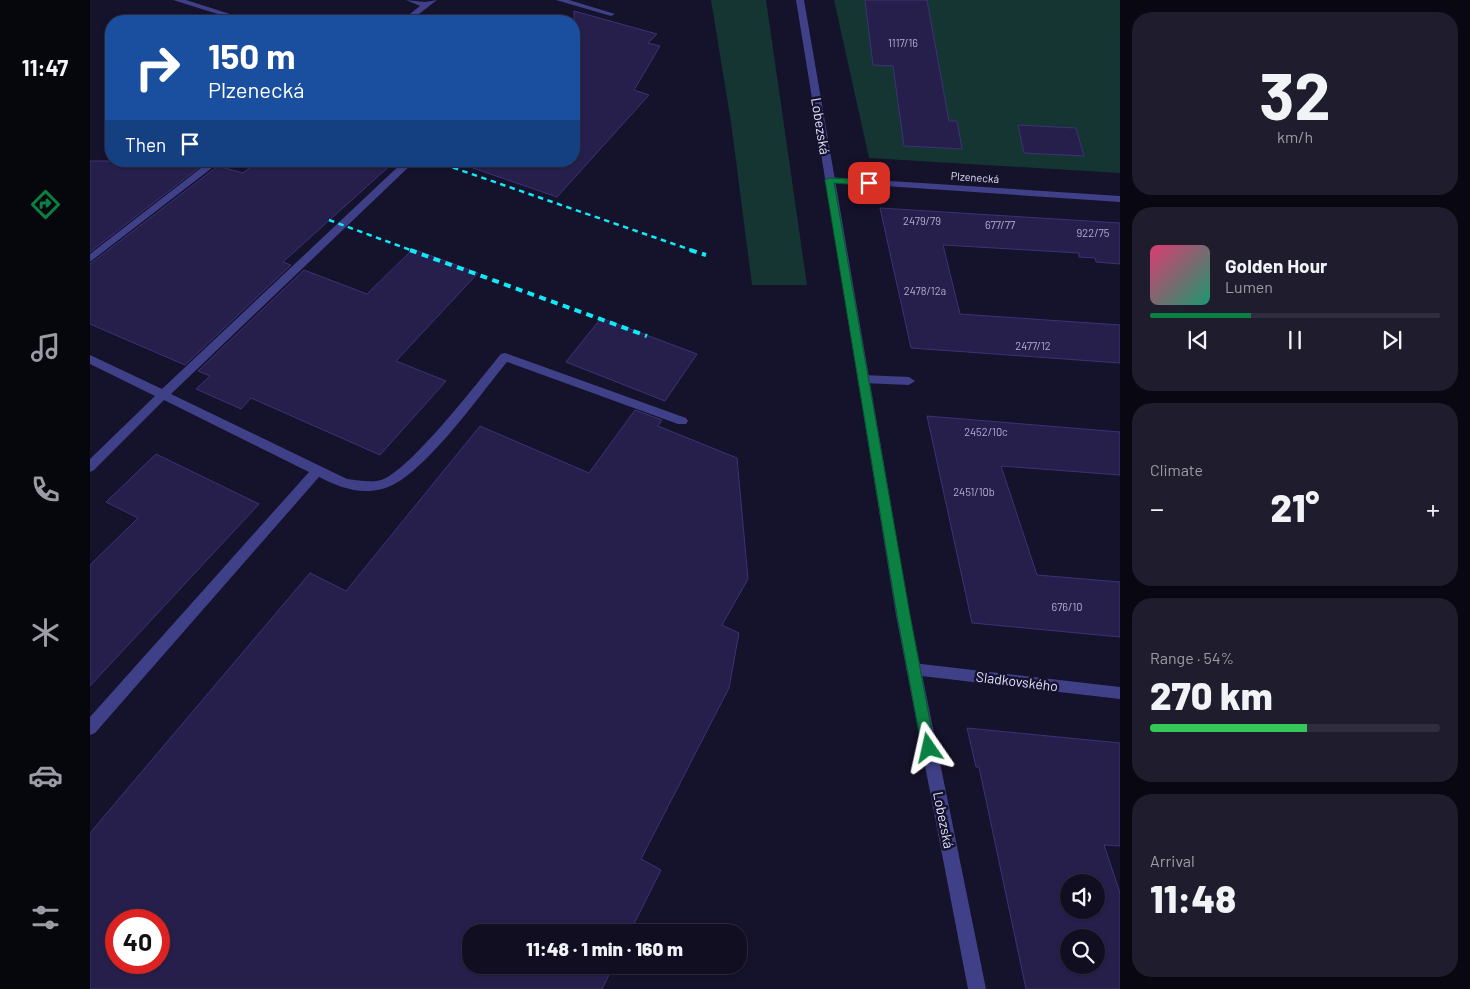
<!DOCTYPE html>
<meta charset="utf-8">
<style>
body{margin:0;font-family:Barlow,sans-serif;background:#1e1c2d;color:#f1f3f6;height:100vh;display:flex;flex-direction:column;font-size:19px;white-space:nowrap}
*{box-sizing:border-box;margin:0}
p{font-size:16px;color:#9c9ca5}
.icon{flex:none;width:28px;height:28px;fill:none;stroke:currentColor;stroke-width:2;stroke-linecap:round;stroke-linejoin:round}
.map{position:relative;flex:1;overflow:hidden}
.drawer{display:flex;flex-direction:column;gap:12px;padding:12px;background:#090812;width:350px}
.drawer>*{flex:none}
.top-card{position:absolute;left:15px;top:15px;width:475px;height:152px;border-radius:20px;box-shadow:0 1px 4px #0004,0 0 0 1px #302e3e;background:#1a4fa0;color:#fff;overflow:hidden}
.controls{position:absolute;left:970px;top:874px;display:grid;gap:10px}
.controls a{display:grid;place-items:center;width:45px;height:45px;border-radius:50%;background:#100e20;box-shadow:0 1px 4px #0004,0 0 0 1px #302e3e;font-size:25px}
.speed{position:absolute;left:15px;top:909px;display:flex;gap:10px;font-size:25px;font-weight:700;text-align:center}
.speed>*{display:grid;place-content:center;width:65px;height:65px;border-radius:50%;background:#100e20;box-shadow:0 1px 4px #0004,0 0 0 1px #302e3e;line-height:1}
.speed .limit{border:8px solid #d22;background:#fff;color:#111}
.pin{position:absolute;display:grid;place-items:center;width:42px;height:42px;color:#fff;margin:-21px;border-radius:10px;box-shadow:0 2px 8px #0006}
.me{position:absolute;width:55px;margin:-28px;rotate:349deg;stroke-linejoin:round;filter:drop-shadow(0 0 4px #0008)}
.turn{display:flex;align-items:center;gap:18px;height:105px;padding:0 20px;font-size:22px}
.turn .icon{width:65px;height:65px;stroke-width:2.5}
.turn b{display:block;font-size:35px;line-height:42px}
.then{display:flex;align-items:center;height:48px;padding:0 20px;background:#0003;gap:10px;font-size:19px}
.big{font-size:38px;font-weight:800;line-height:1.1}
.drawer .tile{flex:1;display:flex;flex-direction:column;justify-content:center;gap:8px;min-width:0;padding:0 18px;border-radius:20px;background:#1e1c2d}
.drawer .dial{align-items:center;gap:0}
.dial b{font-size:65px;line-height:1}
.song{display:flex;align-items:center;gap:15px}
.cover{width:60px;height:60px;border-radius:8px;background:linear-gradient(135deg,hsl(340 70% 55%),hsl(160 70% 35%))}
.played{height:5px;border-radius:2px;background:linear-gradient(90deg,#0b8043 35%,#302e3e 35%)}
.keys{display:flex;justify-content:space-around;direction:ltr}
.heat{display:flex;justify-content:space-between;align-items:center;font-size:28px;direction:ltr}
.charge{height:8px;border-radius:4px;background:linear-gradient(90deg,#34c759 54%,#302e3e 0)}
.trip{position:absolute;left:372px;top:924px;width:285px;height:50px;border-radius:20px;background:#100e20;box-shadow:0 1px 4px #0004,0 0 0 1px #302e3e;font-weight:800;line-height:50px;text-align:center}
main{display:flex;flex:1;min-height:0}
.tab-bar{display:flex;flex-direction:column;width:90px;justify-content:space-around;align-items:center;background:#06060d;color:#9c9ca5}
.tab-bar .icon{width:35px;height:35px}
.tab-bar .selected{color:#0b8043}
.tab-bar b{font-size:22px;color:#f1f3f6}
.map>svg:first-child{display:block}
.green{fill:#153533}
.building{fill:#261f4c;stroke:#3c3277;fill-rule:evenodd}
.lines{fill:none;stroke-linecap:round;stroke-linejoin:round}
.service{fill:#3f4088;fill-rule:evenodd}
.minor{fill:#3f4088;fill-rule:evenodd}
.tertiary{fill:#3f4088;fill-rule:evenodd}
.rail-far1{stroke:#10eaf7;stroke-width:2.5;stroke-dasharray:5.5 4.5;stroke-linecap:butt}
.rail{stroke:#10eaf7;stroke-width:4;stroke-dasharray:7 5.5;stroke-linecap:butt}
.route{fill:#0b8043;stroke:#07532c}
.labels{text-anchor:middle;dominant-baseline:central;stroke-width:5;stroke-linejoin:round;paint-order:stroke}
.number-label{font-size:11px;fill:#b2aed2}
.far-street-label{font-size:11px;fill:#e0defe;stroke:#15122b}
.street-label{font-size:14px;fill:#e0defe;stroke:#15122b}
</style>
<main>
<nav class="tab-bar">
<b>11:47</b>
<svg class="icon selected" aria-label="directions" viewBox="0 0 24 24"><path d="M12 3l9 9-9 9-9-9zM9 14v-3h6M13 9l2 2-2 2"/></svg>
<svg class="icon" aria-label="music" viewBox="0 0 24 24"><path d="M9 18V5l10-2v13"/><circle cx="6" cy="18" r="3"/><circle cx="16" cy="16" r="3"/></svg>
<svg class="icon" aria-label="phone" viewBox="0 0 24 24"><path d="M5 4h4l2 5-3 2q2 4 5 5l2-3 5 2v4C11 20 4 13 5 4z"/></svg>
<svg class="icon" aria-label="climate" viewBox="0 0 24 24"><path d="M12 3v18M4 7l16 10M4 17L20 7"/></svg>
<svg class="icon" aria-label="car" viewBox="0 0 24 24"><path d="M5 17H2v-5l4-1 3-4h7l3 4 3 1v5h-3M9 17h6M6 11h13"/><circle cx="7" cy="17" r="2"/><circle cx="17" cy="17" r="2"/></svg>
<svg class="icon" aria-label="filters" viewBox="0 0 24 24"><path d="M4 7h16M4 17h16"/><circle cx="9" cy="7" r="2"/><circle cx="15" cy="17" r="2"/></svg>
</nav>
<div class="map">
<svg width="1030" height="989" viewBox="0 0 1030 989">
<rect width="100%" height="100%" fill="#15122b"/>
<path class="green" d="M 621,0 L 676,0 L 717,285 L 662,285 L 641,122 Z
M 744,0 L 1030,0 L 1030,173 L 779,158 Z"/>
<path class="building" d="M 775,0 L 837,0 L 859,121 L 867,121 L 872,149 L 814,146 L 803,66 L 783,65 Z
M 484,11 L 567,34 L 558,43 L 570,46 L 544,90 L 559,95 L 467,197 L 377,166 L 378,161 L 484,161 Z
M 928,125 L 986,128 L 994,156 L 934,153 Z
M 0,161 L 110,161 L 115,163 L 0,252 Z
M 168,161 L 305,161 L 193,262 L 201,265 L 95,365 L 0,324 L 0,264 L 128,166 L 153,173 Z
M 790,208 L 1030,223 L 1030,264 L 1006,262 L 1005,258 L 989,257 L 989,253 L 853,245 L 870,314 L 1030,325 L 1030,363 L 821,348 Z
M 323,249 L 388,273 L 306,361 L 356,381 L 290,455 L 161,398 L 151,409 L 106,389 L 120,376 L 108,371 L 214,270 L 277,294 Z
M 511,318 L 607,354 L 575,401 L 476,362 Z
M 545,410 L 572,420 L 568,426 L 647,458 L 658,579 L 632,625 L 649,633 L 639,688 L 551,859 L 571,870 L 540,932 L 381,932 L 381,965 L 524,965 L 512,989 L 0,989 L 0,833 L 220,573 L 256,591 L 390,426 L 499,473 ZM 26,920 L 69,920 L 69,962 L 26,962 Z
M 837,416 L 1030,432 L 1030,475 L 911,466 L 947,575 L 1030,582 L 1030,637 L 882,623 Z
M 66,454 L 169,504 L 0,686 L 0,565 L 48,518 L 16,502 Z
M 877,728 L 1030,743 L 1030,846 L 1014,845 L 1030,893 L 1030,989 L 936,989 L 889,767 L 886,767 ZM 979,882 L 1006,882 L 1006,910 L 979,910 ZM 979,938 L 1006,938 L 1006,965 L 979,965 Z"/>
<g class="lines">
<path class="service" d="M 83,0 L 96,0 L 162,21 L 150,21 Z
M 316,0 L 335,2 L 347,0 L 320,21 L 311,21 L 330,6 Z
M 466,0 L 479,0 L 525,14 L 521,16 Z
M 120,161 L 131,161 L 0,262 L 0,254 Z
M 314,161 L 325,161 L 81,394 L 257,479 C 268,480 281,483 291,480 C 320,471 389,380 411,354 L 415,353 L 596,418 L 598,421 L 596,424 L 588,424 L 417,362 C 391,393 330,481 292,489 C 269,495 249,487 229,477 L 5,733 L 0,735 L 0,717 L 219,472 L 74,400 L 4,470 L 0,472 L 0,459 L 65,396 L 0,364 L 0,355 L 72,389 Z
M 773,375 L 819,377 L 825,381 L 819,385 L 773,383 L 767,379 Z"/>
<path class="minor" d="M 739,177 L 1030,196 L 1030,202 L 736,182 L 734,180 Z
M 823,663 L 1030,687 L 1030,699 L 823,675 L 818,673 L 816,669 L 818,665 Z"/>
<path class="tertiary" d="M 706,0 L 714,0 L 820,615 L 896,989 L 878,989 L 806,615 Z"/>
<path class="rail-far1" d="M 344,161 L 604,251
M 239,220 L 323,251"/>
<path class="rail" d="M 320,250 L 557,336
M 600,250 L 616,255"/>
</g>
<path class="route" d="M 739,178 L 779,180 L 783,183 L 779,186 L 744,183 L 820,615 L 845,748 L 844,752 L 839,754 L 834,752 L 832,748 L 807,615 L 735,180 Z"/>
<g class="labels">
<g class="number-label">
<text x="813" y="42">1117/16</text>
<text x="832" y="220">2479/79</text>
<text x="910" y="224">677/77</text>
<text x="1003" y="232">922/75</text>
<text x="835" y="290">2478/12a</text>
<text x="943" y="345">2477/12</text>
<text x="896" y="431">2452/10c</text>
<text x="884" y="491">2451/10b</text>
<text x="977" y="606">676/10</text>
</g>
<g class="far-street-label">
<text transform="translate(885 177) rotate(4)">Plzenecká</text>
</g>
<g class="street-label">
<text transform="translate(731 126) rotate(81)">Lobezská</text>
<text transform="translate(927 681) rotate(7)">Sladkovského</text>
<text transform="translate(854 820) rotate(79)">Lobezská</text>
</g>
</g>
</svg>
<div class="controls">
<a><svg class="icon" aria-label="sound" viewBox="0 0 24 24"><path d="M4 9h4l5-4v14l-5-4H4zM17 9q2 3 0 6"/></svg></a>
<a><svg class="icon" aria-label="search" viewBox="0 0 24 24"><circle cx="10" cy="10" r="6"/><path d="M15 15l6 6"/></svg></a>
</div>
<div class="speed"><div class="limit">40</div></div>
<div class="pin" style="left:779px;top:183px;background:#d93025"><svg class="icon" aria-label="arrive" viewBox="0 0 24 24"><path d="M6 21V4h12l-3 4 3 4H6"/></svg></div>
<svg class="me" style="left:839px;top:748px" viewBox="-20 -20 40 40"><path d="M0-17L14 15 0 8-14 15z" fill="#0b8043" stroke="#fff" stroke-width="4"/></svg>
<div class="trip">11:48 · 1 min · 160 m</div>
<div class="top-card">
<div class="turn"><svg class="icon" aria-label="right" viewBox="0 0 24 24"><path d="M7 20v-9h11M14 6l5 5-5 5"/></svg><div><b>150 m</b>Plzenecká</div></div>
<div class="then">Then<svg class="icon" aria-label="arrive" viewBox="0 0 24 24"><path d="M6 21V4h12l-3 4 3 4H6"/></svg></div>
</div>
</div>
<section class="drawer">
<div class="tile dial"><b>32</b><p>km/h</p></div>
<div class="tile">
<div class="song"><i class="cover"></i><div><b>Golden Hour</b><p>Lumen</p></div></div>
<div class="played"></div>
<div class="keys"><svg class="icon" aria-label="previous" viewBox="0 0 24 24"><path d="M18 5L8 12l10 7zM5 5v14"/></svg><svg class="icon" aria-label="pause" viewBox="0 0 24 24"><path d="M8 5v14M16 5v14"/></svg><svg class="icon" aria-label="next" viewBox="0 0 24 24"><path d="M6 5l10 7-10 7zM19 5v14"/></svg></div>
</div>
<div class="tile"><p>Climate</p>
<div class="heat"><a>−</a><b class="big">21°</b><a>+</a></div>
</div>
<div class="tile"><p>Range · 54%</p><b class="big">270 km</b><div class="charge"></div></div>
<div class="tile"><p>Arrival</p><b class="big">11:48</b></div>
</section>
</main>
